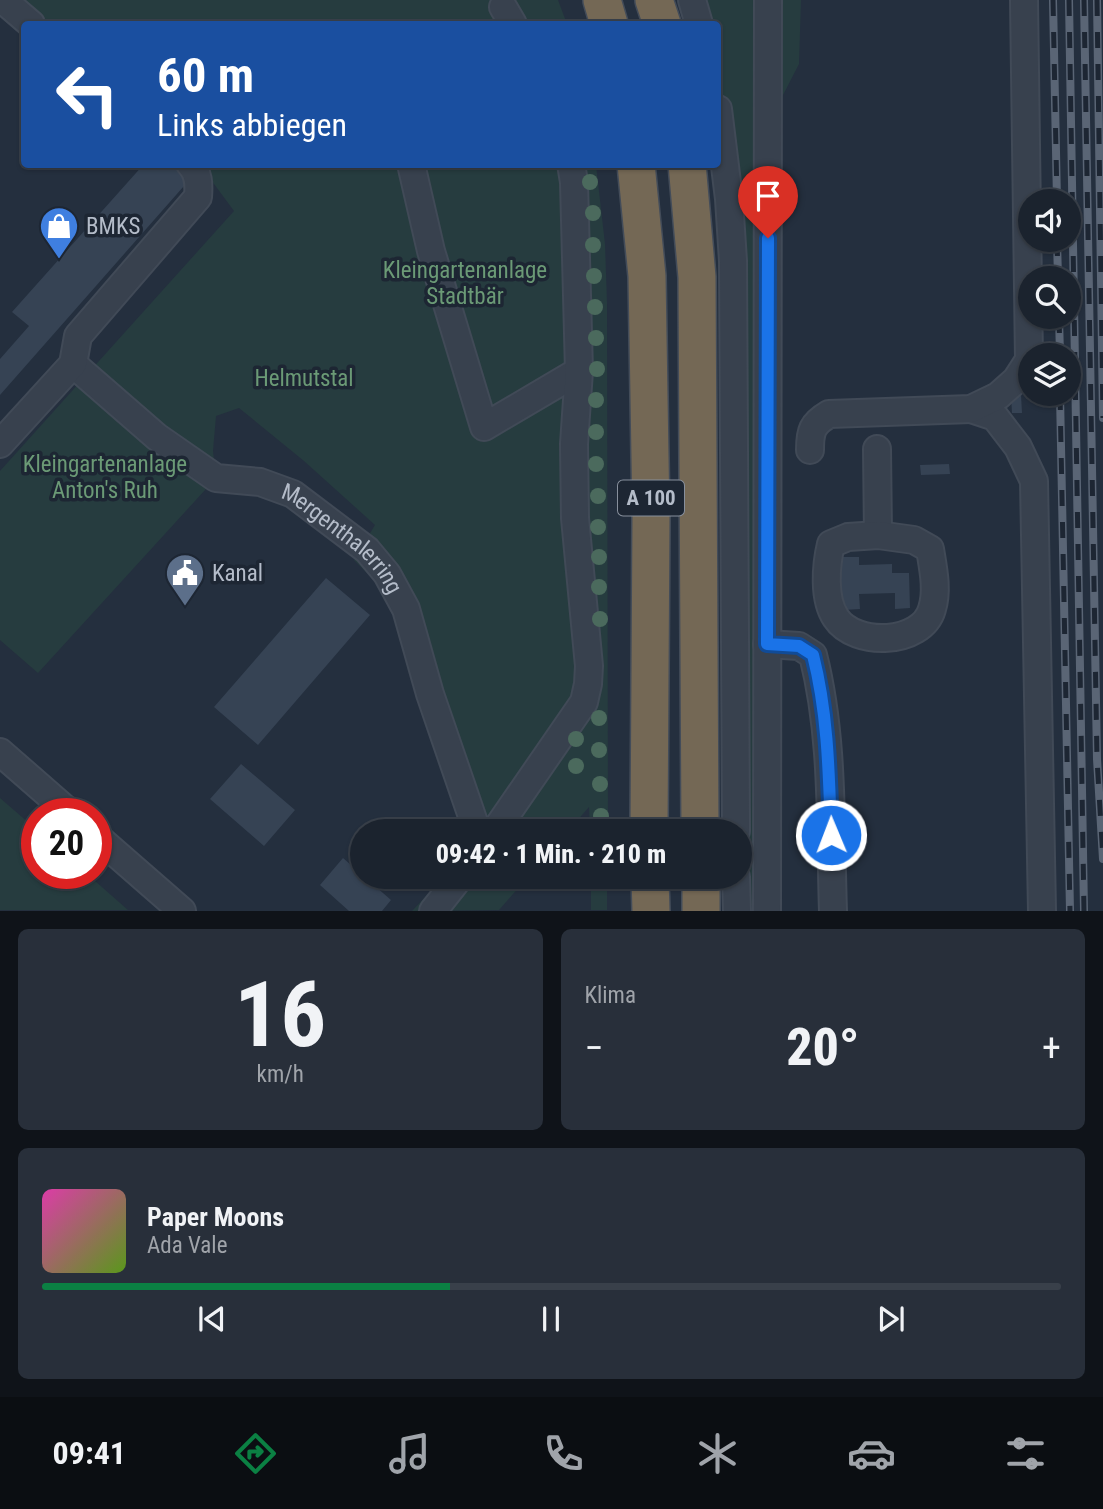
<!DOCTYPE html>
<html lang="de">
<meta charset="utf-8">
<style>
body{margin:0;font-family:"Roboto Condensed",sans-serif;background:#282f3a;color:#f1f3f6;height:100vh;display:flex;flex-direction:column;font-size:26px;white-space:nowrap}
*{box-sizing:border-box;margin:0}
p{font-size:23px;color:#a0a4aa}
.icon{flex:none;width:38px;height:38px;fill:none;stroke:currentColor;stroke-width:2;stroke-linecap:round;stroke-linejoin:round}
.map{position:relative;height:911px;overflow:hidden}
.details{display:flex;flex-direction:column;gap:18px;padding:18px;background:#0f1319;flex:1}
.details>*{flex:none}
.top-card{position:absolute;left:21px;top:21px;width:700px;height:147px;border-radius:7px;box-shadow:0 2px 5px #0004,0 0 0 2px #39404a;background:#1a4fa0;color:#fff;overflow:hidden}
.buttons{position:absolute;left:1018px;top:189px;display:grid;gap:14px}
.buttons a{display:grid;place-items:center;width:63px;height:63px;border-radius:50%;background:#1b232e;box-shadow:0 2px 5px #0004,0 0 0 2px #39404a;font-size:35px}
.speed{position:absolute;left:21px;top:798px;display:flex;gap:14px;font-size:35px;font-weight:700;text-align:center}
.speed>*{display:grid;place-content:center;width:91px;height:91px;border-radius:50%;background:#1b232e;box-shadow:0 2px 5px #0004,0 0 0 2px #39404a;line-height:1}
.speed .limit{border:10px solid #d22;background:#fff;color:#111}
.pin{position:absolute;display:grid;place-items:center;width:60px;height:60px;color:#fff;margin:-72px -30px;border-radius:50% 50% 50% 0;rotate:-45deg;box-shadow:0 0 7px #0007}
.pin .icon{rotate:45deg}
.me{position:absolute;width:77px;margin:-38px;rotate:359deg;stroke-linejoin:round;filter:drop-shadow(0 0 5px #0008)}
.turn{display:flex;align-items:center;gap:24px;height:147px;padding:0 21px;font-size:32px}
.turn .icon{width:91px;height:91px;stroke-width:2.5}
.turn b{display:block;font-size:49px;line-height:60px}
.big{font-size:52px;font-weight:800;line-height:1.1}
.details .tile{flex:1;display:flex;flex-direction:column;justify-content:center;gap:10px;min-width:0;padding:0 24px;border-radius:10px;background:#282f3a}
.details .dial{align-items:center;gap:0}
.dial b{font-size:91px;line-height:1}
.song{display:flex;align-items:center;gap:21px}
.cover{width:84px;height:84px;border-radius:10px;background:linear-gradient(135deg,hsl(320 70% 55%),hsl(90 70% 35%))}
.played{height:7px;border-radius:4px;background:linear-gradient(90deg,#0b8043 40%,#39404a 40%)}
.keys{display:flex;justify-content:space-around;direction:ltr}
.heat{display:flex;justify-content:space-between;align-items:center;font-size:38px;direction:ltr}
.details .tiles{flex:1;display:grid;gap:18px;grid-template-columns:1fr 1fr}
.tile:last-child{grid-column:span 2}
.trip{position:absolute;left:350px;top:819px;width:402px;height:70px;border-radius:35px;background:#1b232e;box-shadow:0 2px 5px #0004,0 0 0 2px #39404a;font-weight:800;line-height:70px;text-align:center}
.dock{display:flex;height:112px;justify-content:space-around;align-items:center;background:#0b0e12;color:#a0a4aa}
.dock .icon{width:49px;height:49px}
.dock .on{color:#0b8043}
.dock b{font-size:32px;color:#f1f3f6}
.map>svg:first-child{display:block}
.green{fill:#263c3f}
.building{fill:#364354}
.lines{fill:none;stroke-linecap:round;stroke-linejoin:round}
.minor-casing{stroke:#414a57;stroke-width:30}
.highway-casing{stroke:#434c59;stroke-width:40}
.minor{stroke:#38414e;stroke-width:26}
.highway{stroke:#746855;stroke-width:37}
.rail-casing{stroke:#5a6575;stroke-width:8}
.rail{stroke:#1d2633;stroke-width:5;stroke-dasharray:16;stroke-linecap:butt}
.tree{fill:#4b6a5d}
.route-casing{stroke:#114b97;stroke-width:18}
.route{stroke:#1a73e8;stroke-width:12}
.labels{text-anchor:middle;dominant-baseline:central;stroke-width:7;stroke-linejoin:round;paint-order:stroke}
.shield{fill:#1d2633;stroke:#878f9c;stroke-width:2}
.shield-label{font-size:21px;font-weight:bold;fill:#b4bcc9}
.poi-label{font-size:23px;fill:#b4bcc9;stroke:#1d2633;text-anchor:start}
.park-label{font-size:23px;fill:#6b9a76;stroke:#1d2633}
.street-label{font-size:23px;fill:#b4bcc9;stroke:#1d2633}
</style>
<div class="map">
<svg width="1103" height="911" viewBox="0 0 1103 911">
<rect width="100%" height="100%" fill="#242f3e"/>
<path class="green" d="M 15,0 L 558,0 L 567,24 L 43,24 Z
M 697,0 L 759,0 L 757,910 L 741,910 L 744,380 L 718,97 L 718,24 L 702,24 Z
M 782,0 L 801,0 L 799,64 L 781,99 Z
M 200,165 L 596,165 L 605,244 L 607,302 L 608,831 L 590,831 L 589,807 L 568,831 L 461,831 L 391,597 L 354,560 L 375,525 L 304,461 L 239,408 L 216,416 L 213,451 L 216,478 L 38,673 L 0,640 L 0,471 L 234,211 Z
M 0,798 L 37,830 L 37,873 L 86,873 L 128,910 L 0,910 Z
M 444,877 L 528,877 L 499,910 L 412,911 Z
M 591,877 L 607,877 L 607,910 L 591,910 Z"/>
<path class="building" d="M 144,164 L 175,164 L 191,178 L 0,395 L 0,359 L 29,326 L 12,312 Z
M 1011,395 L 1021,395 L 1022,413 L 1012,413 Z
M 949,464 L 950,474 L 921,475 L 920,465 Z
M 839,557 L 859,557 L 859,565 L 892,564 L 892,573 L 909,573 L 910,608 L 895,609 L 895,593 L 859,594 L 860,609 L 843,610 Z
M 326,578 L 370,615 L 258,745 L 214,707 Z
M 241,764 L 295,810 L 264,846 L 210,799 Z
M 343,858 L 391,900 L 382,911 L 349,911 L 320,885 Z"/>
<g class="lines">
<g class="minor-casing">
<g id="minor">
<path d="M 3,0 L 31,24"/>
<path d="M 692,0 L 699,24"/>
<path d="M 503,7 L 513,24"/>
<path d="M 718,109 L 729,199 L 733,261 L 736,831"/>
<path d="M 411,164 L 431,251 L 484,427 L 579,371"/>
<path id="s1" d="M 73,364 L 157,437 L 216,478 L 260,482 L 293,494 L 367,550 L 387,574 L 406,609 L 430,694 L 477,831"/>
<path d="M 971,409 L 995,417 L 1018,447 L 1034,481 L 1042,911"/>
<path d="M 0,444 L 73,364 L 78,336 L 198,197 C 199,185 199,173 190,164"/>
<path d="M 877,449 L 878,535"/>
<path d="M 810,450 C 810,431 812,424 829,414 L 971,409 L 998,396 L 1016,380 L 1029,360 L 1024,0"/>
<path d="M 878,535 L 914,540 L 930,549 C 933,568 938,590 932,609 C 922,645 855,647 836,618 C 823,599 826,565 831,544 L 848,537 Z"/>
<path d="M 767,644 L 799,646 L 813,655 C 834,738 830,825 833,911"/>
<path d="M 0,752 L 71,814"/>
<path d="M 495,831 L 584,702 L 588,684 L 589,666 L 575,518 L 574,444 L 579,371 L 574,182 L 571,164"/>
<path d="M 96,836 L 182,911"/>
<path d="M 736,877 L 737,911"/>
<path d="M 433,911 L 460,877"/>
<path d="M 767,911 L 768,0"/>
</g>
</g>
<g class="highway-casing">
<path id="highway" d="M 602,0 L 609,24
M 654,0 L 662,24
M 636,164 L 647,276 L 651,517 L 649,831
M 687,164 L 697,277 L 700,831
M 650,877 L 651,911
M 701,877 L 701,911"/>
</g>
<use href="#minor" class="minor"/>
<use href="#highway" class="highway"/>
<g class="rail-casing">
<path id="rail" d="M 1053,0 L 1057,201
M 1069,0 L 1084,911
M 1084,0 L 1097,759 L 1103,859
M 1097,0 L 1103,418
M 1057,240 L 1058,278
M 1059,317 L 1060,355
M 1060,394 L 1070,911"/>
</g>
<use href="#rail" class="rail"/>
</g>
<g class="tree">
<circle cx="590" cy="182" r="8"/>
<circle cx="593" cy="213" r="8"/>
<circle cx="593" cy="245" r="8"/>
<circle cx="594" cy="276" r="8"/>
<circle cx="595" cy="307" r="8"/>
<circle cx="596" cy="338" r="8"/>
<circle cx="597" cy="369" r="8"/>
<circle cx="596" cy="400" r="8"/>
<circle cx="596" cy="432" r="8"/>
<circle cx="596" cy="464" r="8"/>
<circle cx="598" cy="496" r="8"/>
<circle cx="598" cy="527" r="8"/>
<circle cx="599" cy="557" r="8"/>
<circle cx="599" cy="587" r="8"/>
<circle cx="600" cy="619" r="8"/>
<circle cx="599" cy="718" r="8"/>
<circle cx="576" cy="739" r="8"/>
<circle cx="599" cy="750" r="8"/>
<circle cx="576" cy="766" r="8"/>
<circle cx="600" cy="784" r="8"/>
<circle cx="601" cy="816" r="8"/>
</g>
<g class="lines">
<g class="route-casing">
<path id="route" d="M 768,238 L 767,644 L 799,646 L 813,655 C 828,714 829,774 831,835"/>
</g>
<use href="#route" class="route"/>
</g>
<defs>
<g id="shop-pin" transform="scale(2.0125)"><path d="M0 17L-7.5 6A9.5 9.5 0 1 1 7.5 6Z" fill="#3f7fe0" stroke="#1d2633"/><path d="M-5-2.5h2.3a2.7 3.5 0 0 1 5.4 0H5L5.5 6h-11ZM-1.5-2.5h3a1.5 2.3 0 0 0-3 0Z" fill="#fff"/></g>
<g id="civic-pin" transform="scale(2.0125)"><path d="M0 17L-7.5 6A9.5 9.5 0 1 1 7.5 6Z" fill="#5c6f8a" stroke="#1d2633"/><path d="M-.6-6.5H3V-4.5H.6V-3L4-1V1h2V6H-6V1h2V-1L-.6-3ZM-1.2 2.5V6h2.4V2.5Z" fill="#fff"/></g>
</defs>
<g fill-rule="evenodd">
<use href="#shop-pin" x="59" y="226"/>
<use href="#civic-pin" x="185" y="573"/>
</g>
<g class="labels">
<rect class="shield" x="618" y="480.5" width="66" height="35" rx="5"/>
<g class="shield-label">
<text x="651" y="498">A 100</text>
</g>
<g class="poi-label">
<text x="86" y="226">BMKS</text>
<text x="212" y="573">Kanal</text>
</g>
<g class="park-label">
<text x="465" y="270">Kleingartenanlage<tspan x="465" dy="26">Stadtbär</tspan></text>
<text x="304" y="378">Helmutstal</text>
<text x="105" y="464">Kleingartenanlage<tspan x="105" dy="26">Anton's Ruh</tspan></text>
</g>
<g class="street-label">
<text stroke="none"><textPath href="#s1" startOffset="329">Mergenthalerring</textPath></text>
</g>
</g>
</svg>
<div class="buttons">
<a><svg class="icon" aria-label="sound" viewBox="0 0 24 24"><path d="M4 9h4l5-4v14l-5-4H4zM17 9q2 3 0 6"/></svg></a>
<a><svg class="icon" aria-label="search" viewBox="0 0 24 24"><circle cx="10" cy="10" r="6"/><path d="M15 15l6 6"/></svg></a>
<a><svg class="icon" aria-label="layers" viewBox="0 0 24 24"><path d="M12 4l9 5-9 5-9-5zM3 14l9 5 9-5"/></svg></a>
</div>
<div class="speed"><div class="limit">20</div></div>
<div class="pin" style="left:768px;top:238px;background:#d93025"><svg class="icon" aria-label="arrive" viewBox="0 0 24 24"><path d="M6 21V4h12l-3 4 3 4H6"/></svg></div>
<svg class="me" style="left:831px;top:835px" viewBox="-20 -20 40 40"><circle r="17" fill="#1a73e8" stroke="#fff" stroke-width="3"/><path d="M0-11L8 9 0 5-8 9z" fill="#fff"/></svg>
<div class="trip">09:42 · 1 Min. · 210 m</div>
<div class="top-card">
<div class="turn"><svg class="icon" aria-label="left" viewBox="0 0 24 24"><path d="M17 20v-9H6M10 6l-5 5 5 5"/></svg><div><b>60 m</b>Links abbiegen</div></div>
</div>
</div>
<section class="details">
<div class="tiles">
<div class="tile dial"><b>16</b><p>km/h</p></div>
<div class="tile"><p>Klima</p>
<div class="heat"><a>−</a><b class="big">20°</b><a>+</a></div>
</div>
<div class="tile">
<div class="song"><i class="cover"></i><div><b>Paper Moons</b><p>Ada Vale</p></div></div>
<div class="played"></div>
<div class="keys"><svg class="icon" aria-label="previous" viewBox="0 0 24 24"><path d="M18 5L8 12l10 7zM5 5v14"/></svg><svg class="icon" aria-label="pause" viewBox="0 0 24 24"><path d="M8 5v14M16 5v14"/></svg><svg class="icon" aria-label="next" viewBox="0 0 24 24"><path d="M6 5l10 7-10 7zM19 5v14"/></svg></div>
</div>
</div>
</section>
<nav class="dock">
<b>09:41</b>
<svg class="icon on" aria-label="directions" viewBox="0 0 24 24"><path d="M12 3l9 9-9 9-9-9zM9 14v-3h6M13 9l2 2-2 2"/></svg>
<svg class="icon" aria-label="music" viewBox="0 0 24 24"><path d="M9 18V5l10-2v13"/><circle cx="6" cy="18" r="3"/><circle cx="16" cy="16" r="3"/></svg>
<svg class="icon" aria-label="phone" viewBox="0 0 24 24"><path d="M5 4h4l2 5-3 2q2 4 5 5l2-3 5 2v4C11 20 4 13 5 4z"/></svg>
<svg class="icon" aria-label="climate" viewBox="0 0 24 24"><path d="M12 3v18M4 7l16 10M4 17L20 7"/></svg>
<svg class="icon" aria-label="car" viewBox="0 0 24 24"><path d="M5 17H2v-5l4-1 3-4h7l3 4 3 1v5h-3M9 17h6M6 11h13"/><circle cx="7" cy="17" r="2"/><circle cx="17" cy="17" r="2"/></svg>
<svg class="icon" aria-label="filters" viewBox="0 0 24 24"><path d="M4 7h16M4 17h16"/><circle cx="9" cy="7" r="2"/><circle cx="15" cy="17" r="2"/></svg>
</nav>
